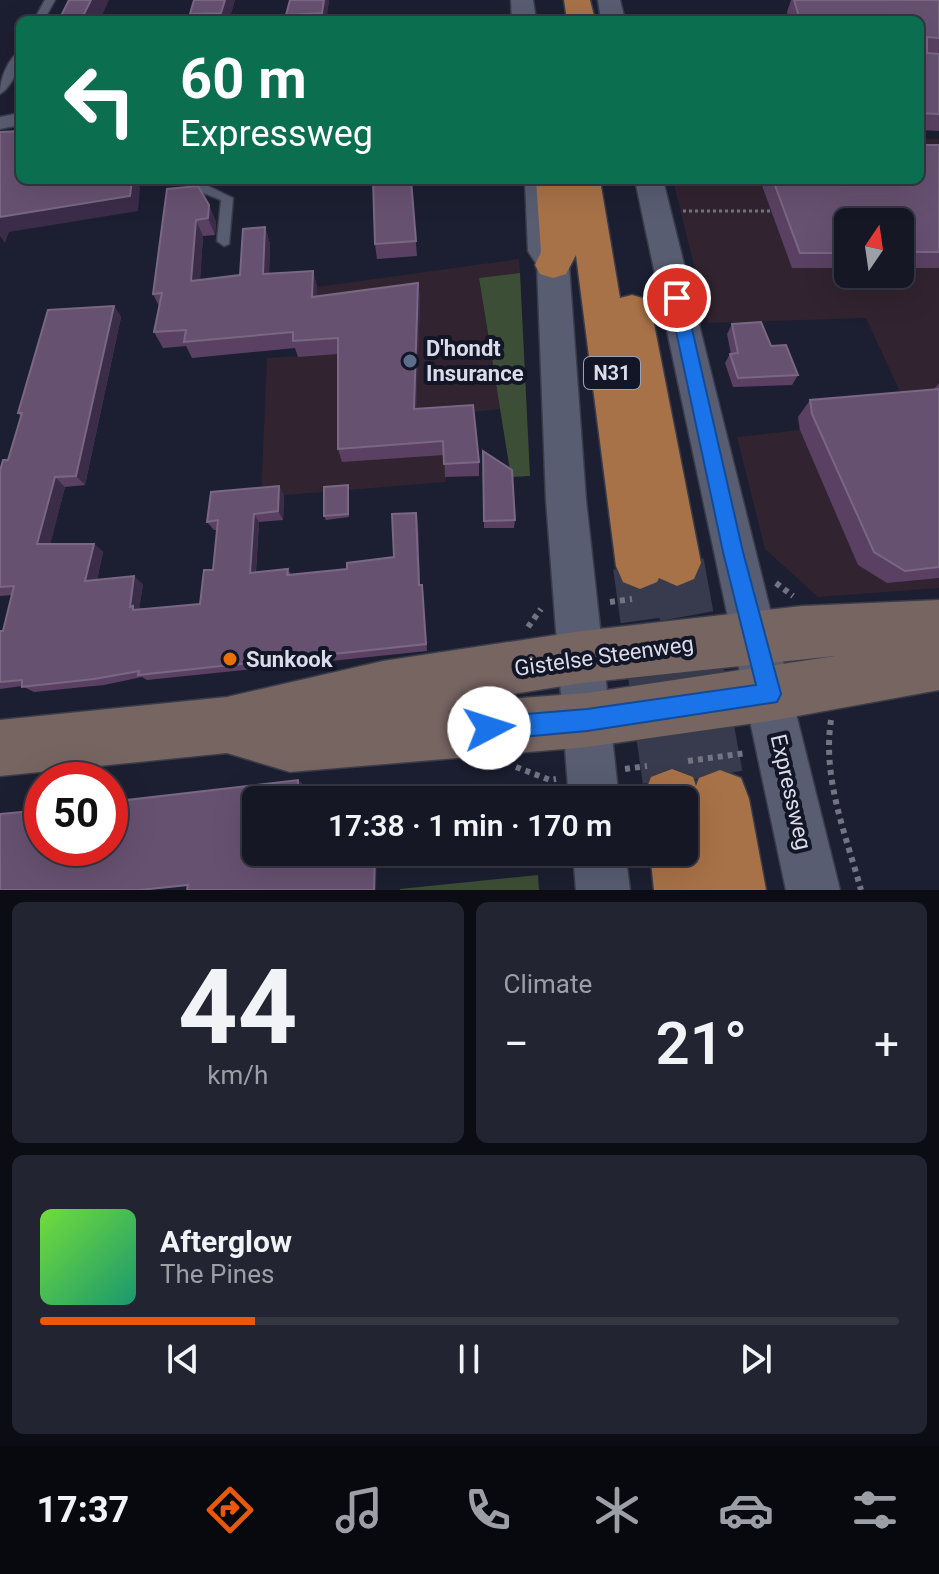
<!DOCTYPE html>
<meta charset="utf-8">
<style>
body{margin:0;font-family:Roboto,sans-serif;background:#222432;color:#f1f3f6;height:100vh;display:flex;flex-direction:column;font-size:30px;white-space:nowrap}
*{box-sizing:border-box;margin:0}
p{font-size:26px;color:#9d9fa7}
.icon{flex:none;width:44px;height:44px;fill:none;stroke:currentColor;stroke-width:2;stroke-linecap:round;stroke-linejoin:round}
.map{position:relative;height:890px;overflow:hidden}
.drawer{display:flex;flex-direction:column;gap:12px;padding:12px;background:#0c0d14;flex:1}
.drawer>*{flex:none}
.top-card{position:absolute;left:16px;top:16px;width:908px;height:168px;border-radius:12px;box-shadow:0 8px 32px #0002,0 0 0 2px #343642;background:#0b6e4f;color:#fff;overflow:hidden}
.needle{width:52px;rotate:13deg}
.tools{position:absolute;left:834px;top:208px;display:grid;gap:16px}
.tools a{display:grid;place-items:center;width:80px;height:80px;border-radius:12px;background:#151725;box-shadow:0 8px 32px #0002,0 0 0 2px #343642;font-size:40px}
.speed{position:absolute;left:24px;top:762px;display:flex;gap:16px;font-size:40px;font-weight:700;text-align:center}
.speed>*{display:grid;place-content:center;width:104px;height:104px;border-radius:50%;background:#151725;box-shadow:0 8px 32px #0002,0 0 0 2px #343642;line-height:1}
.speed .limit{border:12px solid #d22;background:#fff;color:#111}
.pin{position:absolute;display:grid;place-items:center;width:68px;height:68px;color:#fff;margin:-34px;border:4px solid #fff;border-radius:50%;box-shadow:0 2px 8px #0007}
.me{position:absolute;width:88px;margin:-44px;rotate:85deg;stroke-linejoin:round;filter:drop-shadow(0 0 6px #0008)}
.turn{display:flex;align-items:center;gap:28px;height:168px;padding:0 32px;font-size:36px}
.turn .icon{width:104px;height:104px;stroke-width:2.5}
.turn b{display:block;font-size:56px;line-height:68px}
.big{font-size:60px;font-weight:600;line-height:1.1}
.drawer .widget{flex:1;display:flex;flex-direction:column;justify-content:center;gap:12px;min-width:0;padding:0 28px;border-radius:12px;background:#222432}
.drawer .dial{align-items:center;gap:0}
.dial b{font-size:104px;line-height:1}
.song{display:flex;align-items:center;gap:24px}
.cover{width:96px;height:96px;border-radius:12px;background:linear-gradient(135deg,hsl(100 70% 55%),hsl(160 70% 35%))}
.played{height:8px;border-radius:4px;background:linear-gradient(90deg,#ea580c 25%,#343642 25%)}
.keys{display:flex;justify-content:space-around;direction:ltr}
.heat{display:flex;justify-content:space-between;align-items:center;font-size:44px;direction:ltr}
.drawer .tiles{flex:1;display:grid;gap:12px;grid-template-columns:1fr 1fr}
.widget:last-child{grid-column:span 2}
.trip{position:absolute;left:242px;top:786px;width:456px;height:80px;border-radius:12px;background:#151725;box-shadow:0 8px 32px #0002,0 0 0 2px #343642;font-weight:600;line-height:80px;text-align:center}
.menu{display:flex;height:128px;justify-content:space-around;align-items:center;background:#08090f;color:#9d9fa7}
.menu .icon{width:56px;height:56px}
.menu .on{color:#ea580c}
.menu b{font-size:36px;color:#f1f3f6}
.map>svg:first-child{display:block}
.commercial{fill:#31232f;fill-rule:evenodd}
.green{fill:#3d4e36}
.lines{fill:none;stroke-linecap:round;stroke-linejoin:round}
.trunk-tunnel{stroke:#383b4d;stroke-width:54;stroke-dasharray:54 27;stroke-linecap:butt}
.service-casing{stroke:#3a3c4a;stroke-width:3}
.minor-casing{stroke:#3a3c4a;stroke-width:3}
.tertiary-casing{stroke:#3a3c4a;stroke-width:3}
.secondary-casing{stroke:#3a3c4a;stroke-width:3}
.trunk-casing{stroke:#3a3c4a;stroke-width:3}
.path-far1{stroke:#727484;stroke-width:3;stroke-dasharray:3 3;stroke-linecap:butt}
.path{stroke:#727484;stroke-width:6;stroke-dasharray:5 5;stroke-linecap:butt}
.service{fill:#595d72;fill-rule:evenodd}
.minor{fill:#595d72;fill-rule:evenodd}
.tertiary{fill:#595d72;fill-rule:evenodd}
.secondary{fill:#776562;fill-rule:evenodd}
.trunk{fill:#a87248;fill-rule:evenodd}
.wall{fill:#5a4163}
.shaded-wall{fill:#3b2c49}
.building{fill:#675171;stroke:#796784;stroke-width:2}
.route{fill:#1a73e8;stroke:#114b97;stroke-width:2}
.service-dot{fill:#5c6f8a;stroke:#131627;stroke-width:3}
.food-dot{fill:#e8710a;stroke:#131627;stroke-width:3}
.labels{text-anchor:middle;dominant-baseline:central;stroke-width:8;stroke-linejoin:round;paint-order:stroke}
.shield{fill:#131627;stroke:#9ea1af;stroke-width:2}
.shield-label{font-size:20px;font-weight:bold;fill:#dadce9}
.poi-label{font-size:22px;font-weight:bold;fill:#dadce9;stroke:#131627;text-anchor:start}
.street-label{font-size:22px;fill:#dadce9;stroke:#131627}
</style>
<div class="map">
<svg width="939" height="890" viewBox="0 0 939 890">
<rect width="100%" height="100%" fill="#1c1f31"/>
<path class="commercial" d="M 920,139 L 939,139 L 939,588 L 818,597 L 765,549 L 737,437 L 799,430 L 798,417 L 907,407 L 866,318 L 708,323 L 673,180 L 920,180 ZM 848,222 L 900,222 L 900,274 L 848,274 Z
M 519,259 L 520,273 L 479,279 L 500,409 L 473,412 L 442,422 L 446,482 L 261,497 L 267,358 L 315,355 L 317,287 Z"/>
<path class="green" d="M 520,273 L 530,476 L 511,477 L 479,278 Z
M 538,875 L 539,890 L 400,890 L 400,889 Z"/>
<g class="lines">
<path class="trunk-tunnel" d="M 677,563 L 720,799
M 640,566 L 672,798"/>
<g class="service-casing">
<path id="service" d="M 45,0 L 55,0 L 44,20 L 34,20 Z
M 20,51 C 20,66 13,86 0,94 C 0,79 7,60 20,51 Z
M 194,180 L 206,180 L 206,185 L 233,198 L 229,244 L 224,246 L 217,241 L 221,200 L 196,190 Z"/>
</g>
<g class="minor-casing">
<path id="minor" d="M 20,113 L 20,125 L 0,129 L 0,117 Z"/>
</g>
<g class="tertiary-casing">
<path id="tertiary" d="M 511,0 L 533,0 L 536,20 L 512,20 Z
M 598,0 L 620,0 L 625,20 L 601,20 Z
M 525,180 L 553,180 L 560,250 L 569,265 L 586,500 L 619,800 L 569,800 L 546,500 L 537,265 L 528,251 Z
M 635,180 L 663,180 L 840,890 L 786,890 Z
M 573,852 L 625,852 L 630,890 L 576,890 Z"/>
</g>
<g class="secondary-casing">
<path id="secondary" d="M 939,600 L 939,690 L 770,721 L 587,747 L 290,772 L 227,753 L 0,776 L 0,720 L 227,697 L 383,661 L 582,631 L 802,606 ZM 835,656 L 587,693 L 457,703 L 582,683 Z"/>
</g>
<g class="trunk-casing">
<path id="trunk" d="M 564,0 L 590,0 L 595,20 L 567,20 Z
M 536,180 L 600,180 L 620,298 L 632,295 L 646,299 L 651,309 L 701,563 L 694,579 L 677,586 L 659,578 L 657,582 L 640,589 L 623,582 L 616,566 L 576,255 L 566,274 L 553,278 L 540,274 L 535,265 L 541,252 Z
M 672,769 L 693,777 L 696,786 L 699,778 L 720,770 L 741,778 L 749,799 L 766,890 L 654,890 L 650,852 L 684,852 L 684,800 L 643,798 L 651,777 ZM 694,818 L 695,828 L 685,824 L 693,821 Z"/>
</g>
<path class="path-far1" d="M 683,211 L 772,211"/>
<path class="path" d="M 776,583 L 793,596
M 610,602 L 632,599
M 528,627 L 541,609
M 831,720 C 822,778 846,835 861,890
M 688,761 L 746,753
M 516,767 L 550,780 L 556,779
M 625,769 L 647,766"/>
<use href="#service" class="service"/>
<use href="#minor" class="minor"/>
<use href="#tertiary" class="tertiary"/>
<use href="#secondary" class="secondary"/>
<use href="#trunk" class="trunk"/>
</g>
<path class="wall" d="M 235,0 L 229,20 L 192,20 L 190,14 Z
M 290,0 L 329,0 L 326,20 L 287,20 L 286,15 Z
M 791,0 L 939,0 L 939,131 L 920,130 L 920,20 L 789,20 L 787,12 Z
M 939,145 L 939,268 L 900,268 L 900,222 L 848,222 L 848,268 L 792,268 L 760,180 L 920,180 Z
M 411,180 L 417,256 L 377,259 L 375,244 Z
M 167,189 L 209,205 L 216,222 L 215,235 L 203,236 L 200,280 L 240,275 L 265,227 L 270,244 L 269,274 L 313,271 L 317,287 L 317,296 L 418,283 L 420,299 L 416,409 L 479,462 L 479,476 L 445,477 L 444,455 L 342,462 L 338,449 L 338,354 L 298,357 L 295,348 L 192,358 L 186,346 L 163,348 L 154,332 L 159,306 L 153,294 Z
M 114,306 L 121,317 L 85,485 L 65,487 L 50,544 L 94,544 L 103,552 L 97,580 L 143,584 L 139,609 L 200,604 L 213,570 L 217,530 L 214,530 L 207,522 L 279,486 L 284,495 L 283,520 L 259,522 L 256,572 L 288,569 L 291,575 L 347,569 L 394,557 L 418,521 L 420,585 L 423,592 L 427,651 L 147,680 L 142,677 L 104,685 L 34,692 L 22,686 L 0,689 L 0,631 L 3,631 L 12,595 L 0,596 L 0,471 L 8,460 L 21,417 L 18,413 Z
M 732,324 L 771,346 L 798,375 L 792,385 L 733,387 L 725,363 L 730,354 L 731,354 L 727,334 Z
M 939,383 L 939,578 L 887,583 L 858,565 L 800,430 L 798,417 L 810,400 L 933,390 Z
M 483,451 L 515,520 L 514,528 L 484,528 Z
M 348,485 L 349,489 L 349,517 L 326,520 L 324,516 Z"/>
<path class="shaded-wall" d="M 91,0 L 109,0 L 100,20 L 81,20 Z
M 225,0 L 235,0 L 229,20 L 223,20 L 221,13 Z
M 324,0 L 329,0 L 326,20 L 324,20 L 322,13 Z
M 132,180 L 136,180 L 140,188 L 138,211 L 9,232 L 5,243 L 0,236 L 0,217 Z
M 209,205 L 216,222 L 215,235 L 208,218 Z
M 196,220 L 203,236 L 199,297 L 191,281 Z
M 265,227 L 270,244 L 268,291 L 263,274 Z
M 313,271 L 317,287 L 317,313 L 312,297 Z
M 418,283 L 420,299 L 416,423 L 414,409 Z
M 114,306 L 121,317 L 85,485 L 76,476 Z
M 55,477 L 65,487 L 48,553 L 37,544 Z
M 279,486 L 284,495 L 283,520 L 278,511 Z
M 416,513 L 418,521 L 420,592 L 419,585 Z
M 254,514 L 259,522 L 255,581 L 250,573 Z
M 94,544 L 103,552 L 95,589 L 85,581 Z
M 134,576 L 143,584 L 139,611 L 142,613 L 130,607 Z
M 298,780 L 302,783 L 302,800 L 298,800 Z
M 375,852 L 377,852 L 376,890 L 374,890 Z"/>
<path class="building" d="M 69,0 L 91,0 L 81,20 L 59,20 Z
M 194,0 L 225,0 L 221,13 L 190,14 Z
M 290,0 L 324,0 L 322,13 L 286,15 Z
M 794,0 L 939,0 L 939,38 L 927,37 L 927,53 L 939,54 L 939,114 L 920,113 L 920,20 L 800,20 Z
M 20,131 L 20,180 L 132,180 L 130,196 L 0,217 L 0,132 Z
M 920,145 L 939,145 L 939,252 L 900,252 L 900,222 L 848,222 L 848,253 L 800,253 L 773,180 L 920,180 Z
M 373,180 L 411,180 L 416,241 L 375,244 Z
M 198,186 L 209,205 L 208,218 L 196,220 L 191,281 L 240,275 L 243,229 L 265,227 L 263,274 L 313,271 L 312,297 L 418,283 L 414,409 L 473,405 L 479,462 L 444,464 L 443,441 L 338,449 L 338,338 L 293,341 L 293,332 L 184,342 L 186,330 L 154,332 L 162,293 L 153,294 L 167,189 Z
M 114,306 L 76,476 L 55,477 L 37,544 L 94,544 L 85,581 L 134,576 L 130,607 L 133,606 L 133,610 L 200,604 L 204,570 L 213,570 L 218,520 L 207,522 L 211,492 L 279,486 L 278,511 L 254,514 L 250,573 L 288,569 L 287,575 L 347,569 L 347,563 L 394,557 L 392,514 L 416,513 L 419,585 L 422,585 L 426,644 L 138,675 L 139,671 L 94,679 L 22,687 L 22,680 L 0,682 L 0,631 L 3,631 L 14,586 L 0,587 L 0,471 L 3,460 L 8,460 L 22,413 L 18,413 L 48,310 Z
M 761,322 L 771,346 L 786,345 L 798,375 L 738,378 L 730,354 L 738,353 L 732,324 Z
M 939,389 L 939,567 L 905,571 L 874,552 L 812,414 L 810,400 Z
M 483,451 L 512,470 L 515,520 L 484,521 Z
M 348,485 L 348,514 L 324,516 L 324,487 Z
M 298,780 L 298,800 L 256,800 L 256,852 L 375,852 L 374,890 L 187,890 L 188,885 L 140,890 L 0,890 L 0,814 L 42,810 L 42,848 L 110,848 L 110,802 Z"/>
<path class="route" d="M 677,292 L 685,298 L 743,552 L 781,694 L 777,702 L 587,731 L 489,740 L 481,736 L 477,728 L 481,720 L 489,717 L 587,709 L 756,685 L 723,552 L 669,298 Z"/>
<circle class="service-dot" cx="410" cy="361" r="8"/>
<circle class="food-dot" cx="230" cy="659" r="8"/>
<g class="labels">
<rect class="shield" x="584" y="357" width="56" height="32" rx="6"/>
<g class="shield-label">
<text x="612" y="373">N31</text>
</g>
<g class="poi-label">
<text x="426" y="348">D'hondt<tspan x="426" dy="25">Insurance</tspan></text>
<text x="246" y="659">Sunkook</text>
</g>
<g class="street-label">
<text transform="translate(604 656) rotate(-8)">Gistelse Steenweg</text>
<text transform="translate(791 792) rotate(77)">Expressweg</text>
</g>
</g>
</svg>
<div class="tools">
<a><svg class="needle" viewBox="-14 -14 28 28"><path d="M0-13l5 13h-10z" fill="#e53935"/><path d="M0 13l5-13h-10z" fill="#9d9fa7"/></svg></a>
</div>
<div class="speed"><div class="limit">50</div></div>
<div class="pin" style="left:677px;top:298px;background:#d93025"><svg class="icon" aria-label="arrive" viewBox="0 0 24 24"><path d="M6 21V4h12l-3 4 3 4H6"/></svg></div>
<svg class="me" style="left:489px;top:728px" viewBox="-20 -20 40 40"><circle r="19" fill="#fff"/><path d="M0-13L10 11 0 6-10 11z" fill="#1a73e8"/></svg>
<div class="trip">17:38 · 1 min · 170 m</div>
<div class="top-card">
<div class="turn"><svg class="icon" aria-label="left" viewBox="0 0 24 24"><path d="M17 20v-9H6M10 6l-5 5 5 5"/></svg><div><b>60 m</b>Expressweg</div></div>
</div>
</div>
<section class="drawer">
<div class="tiles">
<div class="widget dial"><b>44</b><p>km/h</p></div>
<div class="widget"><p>Climate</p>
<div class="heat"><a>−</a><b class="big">21°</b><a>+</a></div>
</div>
<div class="widget">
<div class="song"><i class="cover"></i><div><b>Afterglow</b><p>The Pines</p></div></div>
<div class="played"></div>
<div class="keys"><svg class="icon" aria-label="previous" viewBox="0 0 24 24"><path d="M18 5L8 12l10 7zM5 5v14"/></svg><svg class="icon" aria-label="pause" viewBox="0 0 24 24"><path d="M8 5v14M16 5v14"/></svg><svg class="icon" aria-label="next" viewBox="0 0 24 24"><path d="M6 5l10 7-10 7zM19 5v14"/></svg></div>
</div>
</div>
</section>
<nav class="menu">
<b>17:37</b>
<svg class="icon on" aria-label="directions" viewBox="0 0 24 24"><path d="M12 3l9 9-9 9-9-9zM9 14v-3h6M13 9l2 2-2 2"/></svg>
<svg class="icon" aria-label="music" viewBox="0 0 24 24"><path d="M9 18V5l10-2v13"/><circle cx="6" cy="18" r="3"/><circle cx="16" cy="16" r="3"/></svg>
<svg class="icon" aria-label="phone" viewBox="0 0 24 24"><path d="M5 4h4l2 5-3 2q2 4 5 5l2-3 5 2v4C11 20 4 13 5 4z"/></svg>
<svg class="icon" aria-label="climate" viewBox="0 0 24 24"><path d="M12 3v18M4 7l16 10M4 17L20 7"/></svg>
<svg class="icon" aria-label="car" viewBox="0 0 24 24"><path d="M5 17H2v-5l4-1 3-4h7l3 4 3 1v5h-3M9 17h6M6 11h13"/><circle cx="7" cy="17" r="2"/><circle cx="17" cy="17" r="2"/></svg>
<svg class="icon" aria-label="filters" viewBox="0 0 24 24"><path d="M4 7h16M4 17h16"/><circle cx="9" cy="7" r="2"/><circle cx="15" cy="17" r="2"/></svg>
</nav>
